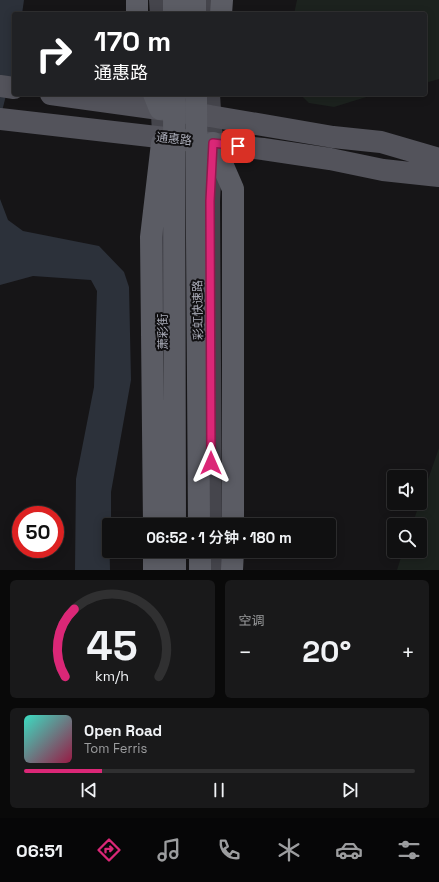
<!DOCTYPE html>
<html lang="zh">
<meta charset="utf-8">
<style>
body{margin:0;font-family:"Space Grotesk","Noto Sans SC",sans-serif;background:#19191a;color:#f1f3f6;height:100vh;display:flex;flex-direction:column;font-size:15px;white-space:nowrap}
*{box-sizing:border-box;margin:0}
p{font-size:13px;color:#9c9d9f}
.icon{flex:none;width:22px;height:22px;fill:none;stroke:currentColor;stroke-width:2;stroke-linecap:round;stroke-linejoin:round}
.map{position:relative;height:570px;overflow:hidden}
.drawer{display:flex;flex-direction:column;gap:10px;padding:10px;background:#090909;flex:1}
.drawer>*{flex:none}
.banner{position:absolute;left:12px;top:12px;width:415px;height:84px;border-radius:4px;box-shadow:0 2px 10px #0003,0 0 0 1px #303031;background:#202124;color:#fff;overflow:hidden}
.fabs{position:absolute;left:387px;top:470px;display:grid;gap:8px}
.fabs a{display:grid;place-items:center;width:40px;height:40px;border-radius:4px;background:#101011;box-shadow:0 2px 10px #0003,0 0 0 1px #303031;font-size:20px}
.speed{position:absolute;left:12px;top:506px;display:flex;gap:8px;font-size:20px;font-weight:700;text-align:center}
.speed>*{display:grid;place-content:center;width:52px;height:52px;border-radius:50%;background:#101011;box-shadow:0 2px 10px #0003,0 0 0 1px #303031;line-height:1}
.speed .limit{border:6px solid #d22;background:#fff;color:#111}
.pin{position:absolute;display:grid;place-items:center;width:34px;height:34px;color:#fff;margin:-17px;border-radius:8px;box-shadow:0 2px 6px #0006}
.me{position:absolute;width:44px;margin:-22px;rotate:0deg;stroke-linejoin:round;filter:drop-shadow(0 0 3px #0008)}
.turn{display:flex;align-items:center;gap:14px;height:84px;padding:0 16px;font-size:18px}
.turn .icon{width:52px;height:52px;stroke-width:2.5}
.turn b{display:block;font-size:28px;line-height:34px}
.big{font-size:30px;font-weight:600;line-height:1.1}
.drawer .card{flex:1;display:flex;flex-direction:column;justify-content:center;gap:6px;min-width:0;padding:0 14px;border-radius:6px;background:#19191a}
.drawer .dial{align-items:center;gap:0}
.dial svg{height:104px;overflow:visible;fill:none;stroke:#303031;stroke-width:7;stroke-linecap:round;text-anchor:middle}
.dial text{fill:#f1f3f6;stroke:none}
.song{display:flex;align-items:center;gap:12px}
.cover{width:48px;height:48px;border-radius:6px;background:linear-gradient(135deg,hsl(170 70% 55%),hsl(340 70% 35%))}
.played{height:4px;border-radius:2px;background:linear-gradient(90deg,#db2777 20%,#303031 20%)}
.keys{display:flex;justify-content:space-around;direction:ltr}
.heat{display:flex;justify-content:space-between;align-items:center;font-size:22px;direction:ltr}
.drawer .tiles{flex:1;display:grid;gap:10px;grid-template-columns:1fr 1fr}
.card:last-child{grid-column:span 2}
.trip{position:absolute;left:102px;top:518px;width:234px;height:40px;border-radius:4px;background:#101011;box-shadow:0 2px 10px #0003,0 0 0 1px #303031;font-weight:600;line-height:40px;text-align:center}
.tab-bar{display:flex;height:64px;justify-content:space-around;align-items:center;background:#060607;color:#9c9d9f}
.tab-bar .icon{width:28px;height:28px}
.tab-bar .selected{color:#db2777}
.tab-bar b{font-size:18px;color:#f1f3f6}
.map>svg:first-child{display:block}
.green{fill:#1c221e}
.water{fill:#2c313a}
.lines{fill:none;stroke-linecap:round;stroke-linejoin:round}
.secondary{stroke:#45454c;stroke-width:20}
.primary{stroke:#53535b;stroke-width:22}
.trunk{stroke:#5b5c64;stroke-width:22}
.route-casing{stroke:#8e194d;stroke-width:10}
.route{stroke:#db2777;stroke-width:7}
.labels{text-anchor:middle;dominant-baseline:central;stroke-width:4;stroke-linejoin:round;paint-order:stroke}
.street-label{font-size:12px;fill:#a8aab6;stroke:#111012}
</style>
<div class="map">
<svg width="439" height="570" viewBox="0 0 439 570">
<rect width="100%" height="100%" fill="#161517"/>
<path class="green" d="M 297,0 L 439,0 L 439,79 L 425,83 L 425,14 L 294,14 Z
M 300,94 L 376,94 L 334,107 L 309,103 Z
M 439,448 L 439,570 L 397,570 L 403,551 L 420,551 L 420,525 L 412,525 Z"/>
<path class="water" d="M 0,0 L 24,0 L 22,14 L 14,14 L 14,64 L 0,119 Z
M 0,199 L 8,220 L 23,231 L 99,246 L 124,272 L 129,287 L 131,380 L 111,492 L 111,525 L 109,525 L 110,570 L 75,570 L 76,479 L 94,387 L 97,291 L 91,280 L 33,276 L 0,285 Z"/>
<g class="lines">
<path class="secondary" d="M 159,0 L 160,14
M 209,0 L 209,14
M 160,94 L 163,153
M 210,94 L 213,143 L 210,201 L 212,525
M 163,205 L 163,339
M 212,551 L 212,570"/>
<path class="primary" d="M 0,86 L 14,88
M 51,94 L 210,116 L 333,137 L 381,142 L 439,159
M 0,119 L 263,149 L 330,159 L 383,170 L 439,176"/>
<path class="trunk" d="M 137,0 L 137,14
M 174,0 L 174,14
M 195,0 L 195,14
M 221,14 L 222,0
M 154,94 L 160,109
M 174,94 L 175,525
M 196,94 L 199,525
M 213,143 L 233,189 L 233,525
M 154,525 L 151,237 L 162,143
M 154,551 L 154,570
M 175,551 L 175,570
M 200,551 L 200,570
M 232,570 L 233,551"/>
</g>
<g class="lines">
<g class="route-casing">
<path id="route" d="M 211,463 L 210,201 L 213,143 L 238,146"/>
</g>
<use href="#route" class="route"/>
</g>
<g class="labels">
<g class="street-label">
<text transform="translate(174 139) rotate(6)">通惠路</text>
<text transform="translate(198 310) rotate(-91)">彩虹快速路</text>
<text transform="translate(163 332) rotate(-90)">萧彩街</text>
</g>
</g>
</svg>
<div class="fabs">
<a><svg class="icon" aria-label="sound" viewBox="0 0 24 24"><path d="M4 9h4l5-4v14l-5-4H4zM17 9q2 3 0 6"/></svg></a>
<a><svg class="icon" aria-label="search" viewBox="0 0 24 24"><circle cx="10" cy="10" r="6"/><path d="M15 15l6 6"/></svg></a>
</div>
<div class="speed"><div class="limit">50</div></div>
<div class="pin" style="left:238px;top:146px;background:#d93025"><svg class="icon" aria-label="arrive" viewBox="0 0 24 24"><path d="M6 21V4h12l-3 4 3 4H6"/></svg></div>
<svg class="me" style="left:211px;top:463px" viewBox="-20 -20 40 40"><path d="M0-17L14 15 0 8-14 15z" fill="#db2777" stroke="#fff" stroke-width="4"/></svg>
<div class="trip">06:52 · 1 分钟 · 180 m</div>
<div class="banner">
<div class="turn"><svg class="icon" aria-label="right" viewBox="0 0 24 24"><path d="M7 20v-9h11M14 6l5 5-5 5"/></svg><div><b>170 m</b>通惠路</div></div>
</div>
</div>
<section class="drawer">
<div class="tiles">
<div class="card dial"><svg viewBox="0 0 100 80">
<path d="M14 69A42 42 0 1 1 86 69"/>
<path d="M14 69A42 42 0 0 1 21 17" stroke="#db2777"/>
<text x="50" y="56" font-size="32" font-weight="700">45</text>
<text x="50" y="72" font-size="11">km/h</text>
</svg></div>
<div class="card"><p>空调</p>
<div class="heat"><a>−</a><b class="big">20°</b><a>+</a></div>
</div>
<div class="card">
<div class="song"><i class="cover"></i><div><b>Open Road</b><p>Tom Ferris</p></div></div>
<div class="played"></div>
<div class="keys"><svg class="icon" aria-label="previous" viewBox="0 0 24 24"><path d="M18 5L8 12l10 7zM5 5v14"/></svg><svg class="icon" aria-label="pause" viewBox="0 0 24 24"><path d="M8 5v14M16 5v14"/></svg><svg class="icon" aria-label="next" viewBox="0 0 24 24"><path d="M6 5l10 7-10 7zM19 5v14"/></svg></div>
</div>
</div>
</section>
<nav class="tab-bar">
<b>06:51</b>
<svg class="icon selected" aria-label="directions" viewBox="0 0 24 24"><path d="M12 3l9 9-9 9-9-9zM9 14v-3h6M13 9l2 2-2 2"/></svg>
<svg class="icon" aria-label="music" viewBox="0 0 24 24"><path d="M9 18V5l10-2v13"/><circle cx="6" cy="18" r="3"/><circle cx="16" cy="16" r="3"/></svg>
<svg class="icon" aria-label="phone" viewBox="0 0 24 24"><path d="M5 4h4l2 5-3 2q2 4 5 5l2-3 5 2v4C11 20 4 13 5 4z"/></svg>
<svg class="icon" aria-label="climate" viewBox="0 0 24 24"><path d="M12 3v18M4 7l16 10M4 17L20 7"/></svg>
<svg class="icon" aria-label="car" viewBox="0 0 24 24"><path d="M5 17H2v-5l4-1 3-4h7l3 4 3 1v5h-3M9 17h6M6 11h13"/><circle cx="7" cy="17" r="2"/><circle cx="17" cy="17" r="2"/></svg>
<svg class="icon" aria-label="filters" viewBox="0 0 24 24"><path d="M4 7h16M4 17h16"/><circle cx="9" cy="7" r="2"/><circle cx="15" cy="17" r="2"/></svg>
</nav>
